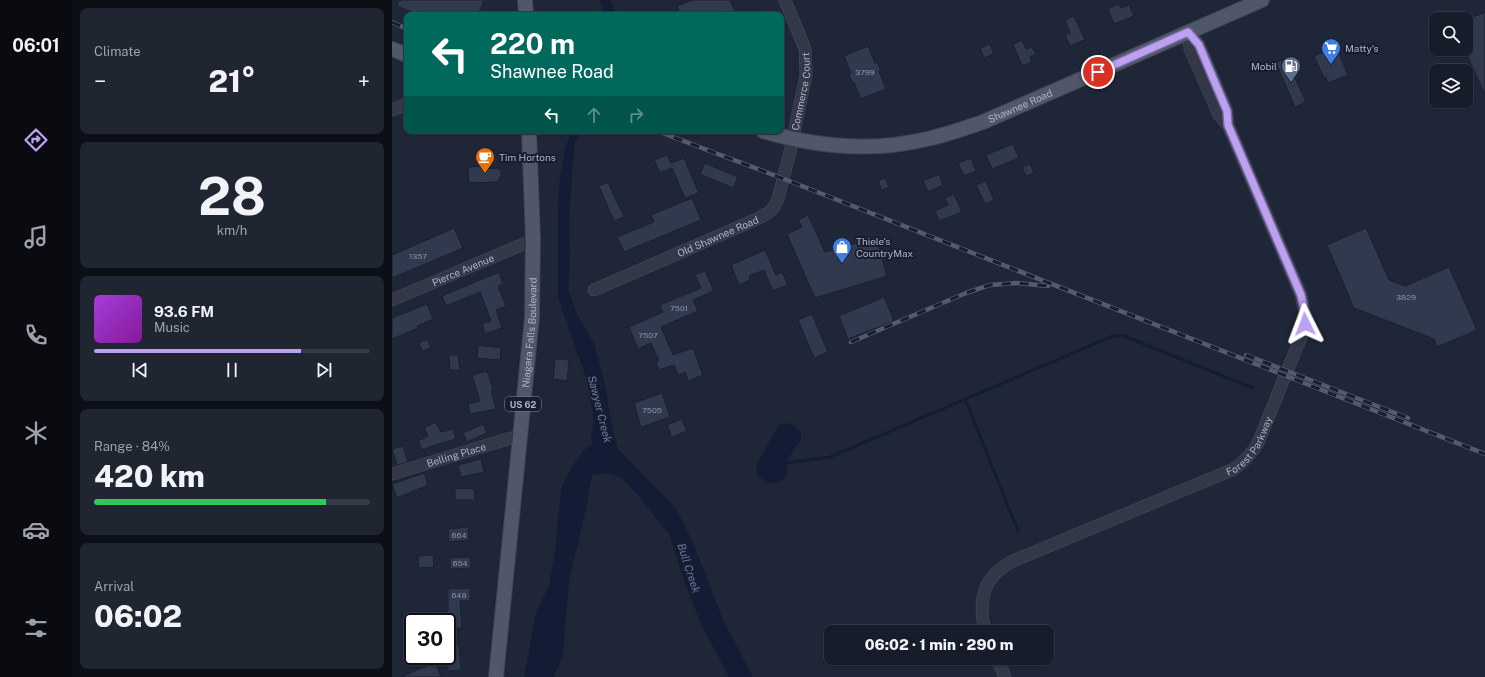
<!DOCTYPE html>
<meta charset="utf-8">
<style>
body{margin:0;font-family:"Public Sans",sans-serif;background:#202532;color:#f1f3f6;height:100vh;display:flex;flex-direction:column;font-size:15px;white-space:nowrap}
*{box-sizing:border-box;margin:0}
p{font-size:13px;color:#9ea1a8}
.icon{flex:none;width:22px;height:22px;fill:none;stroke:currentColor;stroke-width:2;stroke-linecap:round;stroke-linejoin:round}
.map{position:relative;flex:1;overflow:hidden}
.details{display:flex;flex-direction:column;gap:8px;padding:8px;background:#0d0f17;width:320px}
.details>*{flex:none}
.hud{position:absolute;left:12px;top:12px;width:380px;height:122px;border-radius:8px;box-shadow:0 1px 3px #0004,0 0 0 1px #363a47;background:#00695c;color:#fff;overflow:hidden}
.buttons{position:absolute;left:1037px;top:12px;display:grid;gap:8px}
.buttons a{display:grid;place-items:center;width:44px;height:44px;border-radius:8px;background:#171c2a;box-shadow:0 1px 3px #0004,0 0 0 1px #363a47;font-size:20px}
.speed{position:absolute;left:12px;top:613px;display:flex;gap:8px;font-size:20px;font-weight:700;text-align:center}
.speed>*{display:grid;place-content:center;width:52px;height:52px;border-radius:50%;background:#171c2a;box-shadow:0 1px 3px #0004,0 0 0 1px #363a47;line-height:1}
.speed .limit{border:2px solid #111;border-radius:6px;background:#fff;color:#111}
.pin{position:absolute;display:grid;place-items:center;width:34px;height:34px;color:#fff;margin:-17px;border:2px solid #fff;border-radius:50%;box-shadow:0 1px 4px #0007}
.me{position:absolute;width:44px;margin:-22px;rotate:357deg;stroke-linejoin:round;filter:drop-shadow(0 0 3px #0008)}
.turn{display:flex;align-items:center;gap:14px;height:84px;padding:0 20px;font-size:18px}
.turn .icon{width:52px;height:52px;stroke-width:2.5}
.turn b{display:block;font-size:28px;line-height:34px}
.lanes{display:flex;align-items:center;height:38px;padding:0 20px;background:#0003;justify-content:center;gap:20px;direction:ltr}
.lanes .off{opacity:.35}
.big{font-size:30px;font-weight:800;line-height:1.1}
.details .widget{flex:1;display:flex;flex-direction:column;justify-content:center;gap:6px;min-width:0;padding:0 14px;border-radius:8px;background:#202532}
.details .dial{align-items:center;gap:0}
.dial b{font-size:52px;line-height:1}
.song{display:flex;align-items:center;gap:12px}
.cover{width:48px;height:48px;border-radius:6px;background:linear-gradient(135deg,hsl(280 70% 55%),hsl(290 70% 35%))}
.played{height:4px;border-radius:2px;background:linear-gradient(90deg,#bca0f2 75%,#363a47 75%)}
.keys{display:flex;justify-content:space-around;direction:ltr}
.heat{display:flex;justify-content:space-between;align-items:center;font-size:22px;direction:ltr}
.charge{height:6px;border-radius:3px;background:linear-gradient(90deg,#34c759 84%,#363a47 0)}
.trip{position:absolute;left:432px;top:625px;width:230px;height:40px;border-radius:8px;background:#171c2a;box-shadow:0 1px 3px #0004,0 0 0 1px #363a47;font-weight:800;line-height:40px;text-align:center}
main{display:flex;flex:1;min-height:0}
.tab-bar{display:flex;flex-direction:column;width:72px;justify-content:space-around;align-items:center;background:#090b11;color:#9ea1a8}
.tab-bar .icon{width:28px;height:28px}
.tab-bar .on{color:#bca0f2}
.tab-bar b{font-size:18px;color:#f1f3f6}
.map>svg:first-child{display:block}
.water{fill:#131c35}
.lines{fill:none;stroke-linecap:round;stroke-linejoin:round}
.stream{stroke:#131c35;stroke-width:3}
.building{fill:#31394f;stroke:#1a202f}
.minor-casing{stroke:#3c4252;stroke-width:13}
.major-casing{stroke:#3c4252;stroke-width:16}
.minor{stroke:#323848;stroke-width:11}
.major{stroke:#505769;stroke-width:14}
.rail-casing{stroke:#545b70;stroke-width:4.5}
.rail{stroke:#181e2d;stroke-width:3;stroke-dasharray:9;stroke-linecap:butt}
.route-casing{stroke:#7a689d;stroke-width:10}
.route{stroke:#bca0f2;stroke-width:7}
.labels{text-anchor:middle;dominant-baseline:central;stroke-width:4;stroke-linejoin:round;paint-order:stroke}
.number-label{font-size:8px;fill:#8b92a6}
.shield{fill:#181e2d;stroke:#808697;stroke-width:1}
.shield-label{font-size:9px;font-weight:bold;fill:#acb3c5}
.poi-label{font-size:10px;fill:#acb3c5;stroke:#181e2d;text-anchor:start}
.street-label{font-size:10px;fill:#acb3c5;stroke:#181e2d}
.water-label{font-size:11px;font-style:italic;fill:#6377a6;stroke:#181e2d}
</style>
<main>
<nav class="tab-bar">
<b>06:01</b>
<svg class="icon on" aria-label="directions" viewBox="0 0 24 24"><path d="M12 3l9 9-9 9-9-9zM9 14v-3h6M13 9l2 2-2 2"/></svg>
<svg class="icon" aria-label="music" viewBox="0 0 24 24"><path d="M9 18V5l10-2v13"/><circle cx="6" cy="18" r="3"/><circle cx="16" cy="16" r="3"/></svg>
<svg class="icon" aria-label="phone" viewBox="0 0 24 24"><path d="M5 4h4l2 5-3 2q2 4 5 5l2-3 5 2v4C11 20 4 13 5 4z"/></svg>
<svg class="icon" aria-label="climate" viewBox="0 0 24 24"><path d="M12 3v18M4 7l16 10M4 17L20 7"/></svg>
<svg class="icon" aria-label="car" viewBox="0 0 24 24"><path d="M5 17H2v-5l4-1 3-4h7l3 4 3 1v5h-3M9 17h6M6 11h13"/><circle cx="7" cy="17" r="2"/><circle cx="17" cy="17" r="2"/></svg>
<svg class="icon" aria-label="filters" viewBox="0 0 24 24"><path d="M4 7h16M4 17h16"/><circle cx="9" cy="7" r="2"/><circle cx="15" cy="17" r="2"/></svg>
</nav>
<section class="details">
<div class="widget"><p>Climate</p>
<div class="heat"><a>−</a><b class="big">21°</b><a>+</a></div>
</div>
<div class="widget dial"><b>28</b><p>km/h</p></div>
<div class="widget">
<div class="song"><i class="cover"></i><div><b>93.6 FM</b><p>Music</p></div></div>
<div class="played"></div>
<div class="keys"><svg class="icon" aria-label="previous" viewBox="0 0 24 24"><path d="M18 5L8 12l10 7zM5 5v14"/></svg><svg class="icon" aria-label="pause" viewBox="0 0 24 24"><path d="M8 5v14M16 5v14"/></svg><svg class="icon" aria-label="next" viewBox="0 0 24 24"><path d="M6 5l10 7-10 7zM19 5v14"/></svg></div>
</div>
<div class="widget"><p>Range · 84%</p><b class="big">420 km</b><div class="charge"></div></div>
<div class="widget"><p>Arrival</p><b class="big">06:02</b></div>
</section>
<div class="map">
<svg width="1093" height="677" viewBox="0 0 1093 677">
<rect width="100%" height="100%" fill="#1f2638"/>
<path class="water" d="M 207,0 L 219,0 L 224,15 L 213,15 Z
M 180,131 L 190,131 L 183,143 L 180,173 L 177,221 L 178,265 L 176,290 L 186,316 L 202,343 L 214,389 L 218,417 L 226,449 L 284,508 L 299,538 L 332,622 L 361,677 L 337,677 L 308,622 L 293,583 L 277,534 L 245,494 L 228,477 L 214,473 L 200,475 L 194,509 L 177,580 L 171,653 L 162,677 L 132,677 L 144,613 L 157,586 L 164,545 L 166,520 L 169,488 L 181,465 L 191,451 L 200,444 L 199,432 L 202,423 L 197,386 L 171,312 L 166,295 L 166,213 L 167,185 L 173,148 Z
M 398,423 L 409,432 L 409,442 L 404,446 L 394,463 L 396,475 C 383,486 380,486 366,476 L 364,465 L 387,425 Z"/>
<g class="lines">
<path class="stream" d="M 573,399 L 626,531
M 394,463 L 438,457 L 721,336 L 732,336 L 861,388"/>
</g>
<path class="building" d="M 7,0 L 92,0 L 86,15 L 74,15 L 68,12 L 67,15 L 28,15 L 5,6 Z
M 300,0 L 338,0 L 345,15 L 289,15 L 285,6 Z
M 727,4 L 729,8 L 737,5 L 742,16 L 722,24 L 716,9 Z
M 1093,12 L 1093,95 L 1074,52 L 1074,20 Z
M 682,16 L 693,40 L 678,46 L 673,35 L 678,33 L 673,20 Z
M 630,40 L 634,49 L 640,47 L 644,54 L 638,57 L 640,62 L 630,66 L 621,44 Z
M 598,44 L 602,54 L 592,58 L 588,48 Z
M 476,46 L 483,63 L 485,62 L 489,71 L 487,71 L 494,89 L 469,99 L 462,82 L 460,82 L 457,74 L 459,73 L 452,56 Z
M 944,46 L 956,75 L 936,83 L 934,77 L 932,78 L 922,56 Z
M 894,58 L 914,102 L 903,107 L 884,63 Z
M 621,144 L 627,158 L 600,169 L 594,155 Z
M 275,155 L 279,163 L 292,158 L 307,193 L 293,198 L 280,168 L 268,173 L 262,160 Z
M 579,158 L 584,171 L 572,176 L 566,163 Z
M 313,163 L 346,177 L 341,188 L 308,174 Z
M 638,164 L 642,173 L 634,176 L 630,167 Z
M 91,166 L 92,169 L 106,168 L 109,171 L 109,176 L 105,182 L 77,183 L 76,167 Z
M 547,174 L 551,185 L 536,192 L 531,181 Z
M 493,178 L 497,187 L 490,190 L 486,181 Z
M 594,181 L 602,200 L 593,204 L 584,185 Z
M 216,182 L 232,217 L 222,221 L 207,186 Z
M 562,194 L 570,212 L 547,221 L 543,211 L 556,205 L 553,198 Z
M 300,198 L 309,220 L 232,252 L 225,237 L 262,222 L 259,215 Z
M 416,215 L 433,252 L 484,237 L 495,276 L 423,298 L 395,234 L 410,227 L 406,220 Z
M 62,228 L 71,248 L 0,278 L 0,255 Z
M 974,228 L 997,280 L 1013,286 L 1057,267 L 1085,330 L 1045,347 L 1042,339 L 962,308 L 935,245 Z
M 373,250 L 384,275 L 390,272 L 396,285 L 381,291 L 372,270 L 357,276 L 358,280 L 347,285 L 339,265 Z
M 313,271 L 322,291 L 301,300 L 306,311 L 269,327 L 281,355 L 301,348 L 311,375 L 296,381 L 293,372 L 286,375 L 282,365 L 267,370 L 264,362 L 267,361 L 259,343 L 246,349 L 237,327 L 271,312 L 268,305 L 309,288 L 303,275 Z
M 107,272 L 111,284 L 106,286 L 114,306 L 104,310 L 110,328 L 93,334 L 90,324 L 99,321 L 88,292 L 54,306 L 50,296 Z
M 492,297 L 502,321 L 456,339 L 447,316 Z
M 35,304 L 41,319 L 25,326 L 26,328 L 0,339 L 0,318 Z
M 420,314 L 436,352 L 422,358 L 406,320 Z
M 35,339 L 39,348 L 30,351 L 27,343 Z
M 86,345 L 109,348 L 108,360 L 85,358 Z
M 57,355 L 66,355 L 68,370 L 58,370 Z
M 163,359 L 177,360 L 175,381 L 161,379 Z
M 95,371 L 101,389 L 99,390 L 104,409 L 78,414 L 76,404 L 88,401 L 80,375 Z
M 270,393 L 278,417 L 249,427 L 242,403 Z
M 290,419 L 295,431 L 280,437 L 275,425 Z
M 44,422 L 49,432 L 61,429 L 64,439 L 43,445 L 30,450 L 26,441 L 36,436 L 32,428 Z
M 91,424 L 95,433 L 75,442 L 71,433 Z
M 11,446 L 16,462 L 5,465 L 0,449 Z
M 89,459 L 92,472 L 69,477 L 66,465 Z
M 32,473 L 36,485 L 5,498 L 0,484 Z
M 63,488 L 82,489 L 83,500 L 63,500 Z
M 76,527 L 77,540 L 57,542 L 56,529 Z
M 41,555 L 42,567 L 27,568 L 26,556 Z
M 78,557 L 79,568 L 58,569 L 58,558 Z
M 78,588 L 78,601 L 68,601 L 70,628 L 57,629 L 57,621 L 45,622 L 44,612 L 56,611 L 56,589 Z
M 67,645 L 69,670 L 56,671 L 55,646 Z
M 43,662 L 49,677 L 9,677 L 32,667 Z"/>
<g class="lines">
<g class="minor-casing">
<g id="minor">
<path d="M 796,32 L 807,45 L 835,111 L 836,125"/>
<path d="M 0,110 L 15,104"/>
<path id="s1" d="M 202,290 L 365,219 L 376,213 L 382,207 L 386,199 L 398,152 L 414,75 L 413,49 L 393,0"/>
<path id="s2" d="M 0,300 L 141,240"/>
<path id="s3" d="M 0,474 L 129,435"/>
<path id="s4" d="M 593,632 C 586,601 590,577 621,561 L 842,469 C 852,462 860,453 866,443 L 911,332 L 913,314 L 909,295 L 836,125 L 827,115 L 798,49 L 796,32"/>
<path d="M 605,658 L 613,677"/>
</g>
</g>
<g class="major-casing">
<g id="major">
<path d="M 133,0 L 134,15"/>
<path d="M 0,49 L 15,55"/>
<path id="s5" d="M 371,131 C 424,147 481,152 535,139 C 555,135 573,128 591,122 L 870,0"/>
<path id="s6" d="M 104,677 L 140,317 L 141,240 L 137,131"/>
</g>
</g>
<use href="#minor" class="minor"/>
<use href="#major" class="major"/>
<g class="rail-casing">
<path id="rail" d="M 0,22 L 15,29
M 265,131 L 392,179 L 1093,454
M 459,342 L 574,293 L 598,285 L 625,283 L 656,286
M 854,355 L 1016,418"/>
</g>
<use href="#rail" class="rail"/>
</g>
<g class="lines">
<g class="route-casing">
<path id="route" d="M 706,72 L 796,32 L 807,45 L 835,111 L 836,125 L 909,295 L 913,314 L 913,324"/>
</g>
<use href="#route" class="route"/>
</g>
<defs>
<g id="supermarket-pin" transform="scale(1)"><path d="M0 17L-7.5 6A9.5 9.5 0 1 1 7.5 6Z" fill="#3f7fe0" stroke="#181e2d"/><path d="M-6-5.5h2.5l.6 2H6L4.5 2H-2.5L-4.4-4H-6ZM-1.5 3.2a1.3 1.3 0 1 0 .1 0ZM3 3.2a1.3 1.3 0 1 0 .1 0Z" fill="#fff"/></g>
<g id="fuel-pin" transform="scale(1)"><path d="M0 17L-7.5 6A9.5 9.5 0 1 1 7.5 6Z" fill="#5c6f8a" stroke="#181e2d"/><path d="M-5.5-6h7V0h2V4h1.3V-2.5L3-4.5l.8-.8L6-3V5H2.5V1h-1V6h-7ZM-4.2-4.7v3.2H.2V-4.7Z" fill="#fff"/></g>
<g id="cafe-pin" transform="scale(1)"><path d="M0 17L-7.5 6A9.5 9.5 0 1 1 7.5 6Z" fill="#e8710a" stroke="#181e2d"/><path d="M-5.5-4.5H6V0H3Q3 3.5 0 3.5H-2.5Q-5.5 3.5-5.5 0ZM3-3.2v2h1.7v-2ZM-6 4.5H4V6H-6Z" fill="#fff"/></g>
<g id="shop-pin" transform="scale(1)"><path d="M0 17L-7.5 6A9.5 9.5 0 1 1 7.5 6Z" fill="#3f7fe0" stroke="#181e2d"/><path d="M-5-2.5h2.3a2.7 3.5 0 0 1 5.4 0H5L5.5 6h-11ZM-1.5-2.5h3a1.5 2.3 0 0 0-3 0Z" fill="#fff"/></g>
</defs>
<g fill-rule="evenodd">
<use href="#supermarket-pin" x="939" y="48"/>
<use href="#fuel-pin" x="899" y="66"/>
<use href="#cafe-pin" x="93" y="157"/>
<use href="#shop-pin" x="450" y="247"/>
</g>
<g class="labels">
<g class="number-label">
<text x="473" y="72">3799</text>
<text x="26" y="256">1357</text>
<text x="1014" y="297">3829</text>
<text x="287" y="308">7501</text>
<text x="256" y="335">7507</text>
<text x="260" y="410">7505</text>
<text x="67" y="535">664</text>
<text x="68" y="563">654</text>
<text x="67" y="595">648</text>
</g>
<rect class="shield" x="113" y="397" width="36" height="14" rx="3"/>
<g class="shield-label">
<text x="131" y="404">US 62</text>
</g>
<g class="poi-label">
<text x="953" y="48">Matty's</text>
<text x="885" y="66" text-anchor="end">Mobil</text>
<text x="107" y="157">Tim Hortons</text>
<text x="464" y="241">Thiele's<tspan x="464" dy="12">CountryMax</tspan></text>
</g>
<g class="street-label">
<text stroke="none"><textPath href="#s1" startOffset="318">Commerce Court</textPath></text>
<text stroke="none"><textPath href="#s5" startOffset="265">Shawnee Road</textPath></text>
<text stroke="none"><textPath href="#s1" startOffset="135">Old Shawnee Road</textPath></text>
<text stroke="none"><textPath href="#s2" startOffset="77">Pierce Avenue</textPath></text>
<text stroke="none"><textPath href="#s6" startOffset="346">Niagara Falls Boulevard</textPath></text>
<text stroke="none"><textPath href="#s4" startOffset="351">Forest Parkway</textPath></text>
<text stroke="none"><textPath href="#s3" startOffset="67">Belling Place</textPath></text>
</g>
<g class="water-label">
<text transform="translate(208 409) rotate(76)">Sawyer Creek</text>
<text transform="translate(297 568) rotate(72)">Bull Creek</text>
</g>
</g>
</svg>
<div class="buttons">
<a><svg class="icon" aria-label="search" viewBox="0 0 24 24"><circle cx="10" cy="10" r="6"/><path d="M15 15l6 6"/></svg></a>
<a><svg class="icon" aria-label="layers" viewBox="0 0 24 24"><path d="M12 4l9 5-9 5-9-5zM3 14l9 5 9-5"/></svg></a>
</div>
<div class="speed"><div class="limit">30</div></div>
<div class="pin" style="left:706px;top:72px;background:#d93025"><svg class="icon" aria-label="arrive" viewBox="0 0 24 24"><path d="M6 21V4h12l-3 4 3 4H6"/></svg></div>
<svg class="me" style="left:913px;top:324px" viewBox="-20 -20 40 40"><path d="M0-17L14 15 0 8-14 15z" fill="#bca0f2" stroke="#fff" stroke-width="4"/></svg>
<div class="trip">06:02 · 1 min · 290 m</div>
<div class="hud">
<div class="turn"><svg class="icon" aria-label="left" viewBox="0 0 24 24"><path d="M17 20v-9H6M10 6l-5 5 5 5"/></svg><div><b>220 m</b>Shawnee Road</div></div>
<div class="lanes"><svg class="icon" aria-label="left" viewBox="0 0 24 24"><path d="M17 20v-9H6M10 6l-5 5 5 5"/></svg><svg class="icon off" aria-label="ahead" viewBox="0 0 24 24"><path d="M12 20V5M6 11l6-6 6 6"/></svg><svg class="icon off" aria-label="right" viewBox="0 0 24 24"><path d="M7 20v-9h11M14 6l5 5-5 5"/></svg></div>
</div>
</div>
</main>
